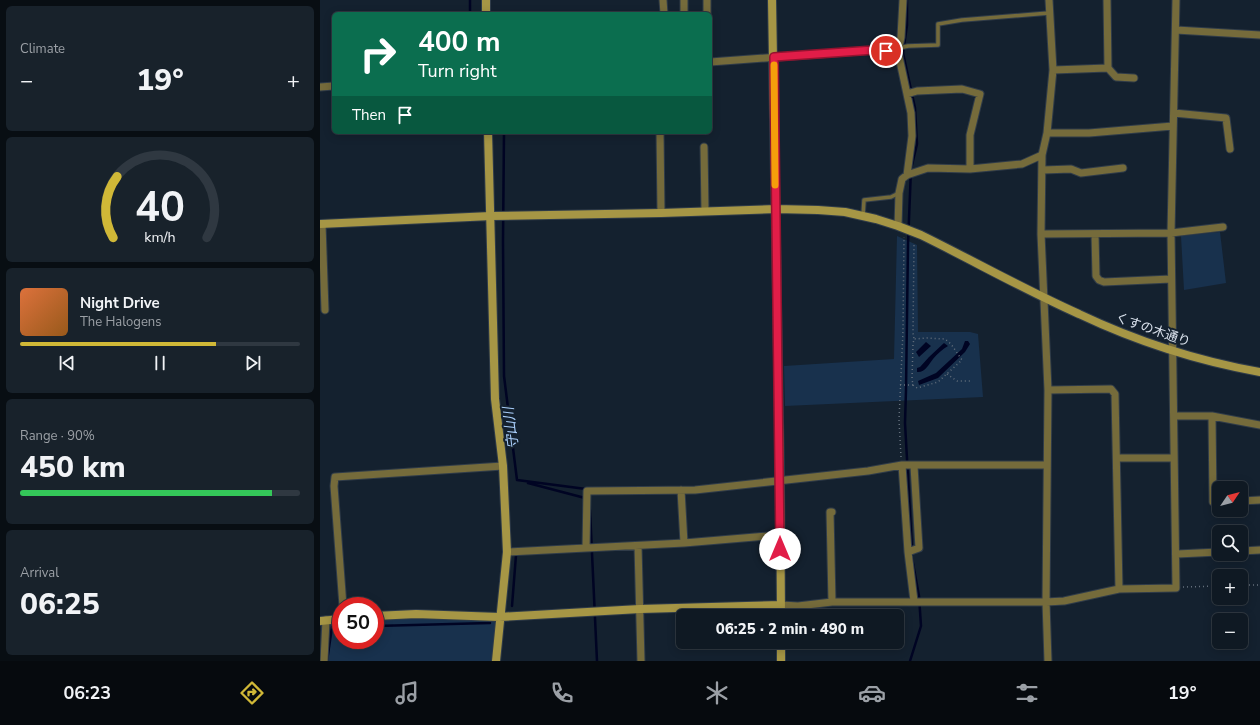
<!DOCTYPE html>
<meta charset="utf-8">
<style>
body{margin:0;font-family:"Nunito Sans","Noto Sans JP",sans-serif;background:#18222b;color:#f1f3f6;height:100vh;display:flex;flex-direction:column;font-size:15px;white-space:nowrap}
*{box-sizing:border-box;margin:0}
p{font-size:13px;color:#9ba0a6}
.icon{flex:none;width:22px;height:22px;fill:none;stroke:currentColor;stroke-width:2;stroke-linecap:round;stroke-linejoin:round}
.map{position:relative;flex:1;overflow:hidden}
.drawer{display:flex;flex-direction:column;gap:6px;padding:6px;background:#080e13;width:320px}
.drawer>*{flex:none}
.banner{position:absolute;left:12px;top:12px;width:380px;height:122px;border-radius:6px;box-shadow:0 2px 10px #0003,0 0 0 1px #2f3841;background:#0b6e4f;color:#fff;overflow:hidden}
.needle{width:26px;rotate:55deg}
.controls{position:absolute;left:892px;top:481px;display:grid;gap:8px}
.controls a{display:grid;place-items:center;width:36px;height:36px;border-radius:6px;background:#0f1923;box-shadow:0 2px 10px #0003,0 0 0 1px #2f3841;font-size:20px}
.speed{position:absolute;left:12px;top:597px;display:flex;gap:8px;font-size:20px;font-weight:700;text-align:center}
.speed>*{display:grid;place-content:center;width:52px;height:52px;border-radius:50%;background:#0f1923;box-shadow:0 2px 10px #0003,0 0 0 1px #2f3841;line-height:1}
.speed .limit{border:6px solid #d22;background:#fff;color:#111}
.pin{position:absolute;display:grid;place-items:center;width:34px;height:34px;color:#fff;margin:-17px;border:2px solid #fff;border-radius:50%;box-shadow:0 1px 4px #0007}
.me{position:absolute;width:44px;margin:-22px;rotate:0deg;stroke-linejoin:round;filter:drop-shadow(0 0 3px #0008)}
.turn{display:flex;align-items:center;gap:14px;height:84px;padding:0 20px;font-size:18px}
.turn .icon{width:52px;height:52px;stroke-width:2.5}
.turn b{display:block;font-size:28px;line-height:34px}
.then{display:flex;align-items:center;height:38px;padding:0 20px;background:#0003;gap:8px;font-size:15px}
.big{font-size:30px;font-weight:800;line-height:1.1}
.drawer .card{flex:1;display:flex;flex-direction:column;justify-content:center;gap:6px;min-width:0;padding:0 14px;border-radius:6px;background:#18222b}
.drawer .dial{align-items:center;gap:0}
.dial svg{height:104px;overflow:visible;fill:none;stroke:#2f3841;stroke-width:7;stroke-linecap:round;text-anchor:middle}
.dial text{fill:#f1f3f6;stroke:none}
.song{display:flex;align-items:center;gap:12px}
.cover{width:48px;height:48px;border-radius:6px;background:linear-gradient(135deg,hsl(20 70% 55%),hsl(30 70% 35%))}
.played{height:4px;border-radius:2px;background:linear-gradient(90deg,#d0b837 70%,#2f3841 70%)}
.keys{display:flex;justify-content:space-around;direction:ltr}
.heat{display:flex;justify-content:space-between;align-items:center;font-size:22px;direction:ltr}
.charge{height:6px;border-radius:3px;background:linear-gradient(90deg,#34c759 90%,#2f3841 0)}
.trip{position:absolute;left:356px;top:609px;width:228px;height:40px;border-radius:6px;background:#0f1923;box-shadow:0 2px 10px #0003,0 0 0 1px #2f3841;font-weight:800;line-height:40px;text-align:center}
.dock{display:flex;height:64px;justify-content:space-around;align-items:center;background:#060a0e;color:#9ba0a6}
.dock .icon{width:28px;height:28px}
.dock .selected{color:#d0b837}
.dock b{font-size:18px;color:#f1f3f6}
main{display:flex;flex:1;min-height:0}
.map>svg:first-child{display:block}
.green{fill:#18314d}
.water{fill:#000423}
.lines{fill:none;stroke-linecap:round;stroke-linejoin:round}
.stream{stroke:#000423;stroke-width:2.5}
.lane-casing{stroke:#303c49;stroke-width:5.5}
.street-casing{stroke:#303c49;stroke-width:9}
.secondary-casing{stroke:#303c49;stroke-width:10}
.path{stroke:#65707d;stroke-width:1.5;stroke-dasharray:1 3;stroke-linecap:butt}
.lane{stroke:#756b3b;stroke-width:3.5}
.street{stroke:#756b3b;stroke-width:7}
.secondary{stroke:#a69645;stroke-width:8}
.route-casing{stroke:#92132f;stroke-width:10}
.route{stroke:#e11d48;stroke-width:7}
.slow{stroke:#f59e0b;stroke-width:7}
.labels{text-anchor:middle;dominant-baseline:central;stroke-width:4;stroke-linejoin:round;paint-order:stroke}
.street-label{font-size:13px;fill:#d9e1ec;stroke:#14212f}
.water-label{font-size:14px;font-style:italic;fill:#a9cefa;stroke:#14212f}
</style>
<main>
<section class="drawer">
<div class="card"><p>Climate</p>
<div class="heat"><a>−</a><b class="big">19°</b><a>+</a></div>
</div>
<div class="card dial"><svg viewBox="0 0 100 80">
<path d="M14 69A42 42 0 1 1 86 69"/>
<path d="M14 69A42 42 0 0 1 17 22" stroke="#d0b837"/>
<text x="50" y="56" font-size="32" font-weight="700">40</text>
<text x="50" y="72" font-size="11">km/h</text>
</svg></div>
<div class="card">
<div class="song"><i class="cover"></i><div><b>Night Drive</b><p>The Halogens</p></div></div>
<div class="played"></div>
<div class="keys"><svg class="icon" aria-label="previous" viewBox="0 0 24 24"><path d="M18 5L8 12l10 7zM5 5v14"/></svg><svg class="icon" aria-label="pause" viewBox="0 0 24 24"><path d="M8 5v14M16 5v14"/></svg><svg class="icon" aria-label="next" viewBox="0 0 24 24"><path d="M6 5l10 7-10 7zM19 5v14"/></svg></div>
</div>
<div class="card"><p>Range · 90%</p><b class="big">450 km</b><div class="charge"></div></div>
<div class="card"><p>Arrival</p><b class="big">06:25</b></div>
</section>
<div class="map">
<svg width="940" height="661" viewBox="0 0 940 661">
<rect width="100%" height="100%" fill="#14212f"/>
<path class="green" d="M 900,232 L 906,283 L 864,290 L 861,236 Z
M 577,236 L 597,245 L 598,332 L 650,332 L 658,334 L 663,397 L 465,406 L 464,366 L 574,359 Z
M 55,616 L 179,617 L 176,661 L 1,661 L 6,620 L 21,619 L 21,640 L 55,640 Z"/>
<path class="water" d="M 645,341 L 648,341 L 650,344 L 645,352 L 618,378 L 599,385 L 598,381 L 616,373 L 642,349 Z
M 606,342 L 611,346 L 599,357 L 596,352 Z
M 624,343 L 628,346 C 623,349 617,354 613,359 C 609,364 605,373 597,372 L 597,368 L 600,367 L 609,357 Z"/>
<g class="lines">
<path class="stream" d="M 150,0 L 150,14
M 587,0 L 587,25 L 583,53 L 595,108 L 597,144 L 591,169 L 588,244 L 586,390 L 585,423 L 592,549
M 184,132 L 183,241 L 184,376 L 197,480 L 266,489
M 208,483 L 265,498
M 270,510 L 277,661
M 192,606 L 196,555
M 55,626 L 170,623
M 7,661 L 12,627 L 21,627
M 590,661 L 601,626 L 599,596 L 592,558"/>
<g class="lane-casing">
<path id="lane" d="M 579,48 L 588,46 L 618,45 L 618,24 L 642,20 L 729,13
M 543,216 L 544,200 L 571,197 L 579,193"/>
</g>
<g class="street-casing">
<path id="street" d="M 343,0 L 344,14
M 364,0 L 364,14
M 387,0 L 387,14
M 583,0 L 581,37 L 578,52 L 591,113 L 592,136 L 587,175
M 856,30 L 940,35
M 390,62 L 554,50 L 578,52
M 788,68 L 796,77 L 814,78
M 733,70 L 788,68 L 787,0
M 0,87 L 14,86
M 587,94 L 597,91 L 642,89 L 660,94 L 650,135 L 650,169
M 854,113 L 906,118 L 910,149
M 340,132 L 341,213
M 727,133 L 769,133 L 853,126
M 384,147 L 385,211
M 723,170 L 751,169 L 761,173 L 803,168
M 2,224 L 5,310
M 578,226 L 579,193 L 582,179 L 587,175 L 608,168 L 650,169 L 702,164 L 722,155
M 721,234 L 851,233 L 903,227
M 775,234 L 776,276 L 779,280 L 784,282 L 851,279
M 728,390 L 791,389 L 795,394 L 799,589 L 856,588 L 851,233 L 856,0
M 854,416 L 892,416 L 940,425
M 892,416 L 893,502 L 899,502
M 797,458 L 854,458
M 582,465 L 588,552
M 361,490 L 364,543
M 921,501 L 940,500
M 512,512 L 510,512 L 512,602
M 318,546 L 321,661
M 266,548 L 267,491 L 375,490 L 548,471 L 582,465 L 727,465
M 921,551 L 940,550
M 187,552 L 364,543 L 460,535
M 857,554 L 899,552
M 594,601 L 588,552 L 599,548 L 594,466
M 461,605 L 478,606 L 512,602 L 726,602 L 744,601 L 799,589
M 23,606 L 14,486 L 15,477 L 183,466
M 4,661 L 6,620
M 728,661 L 726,602 L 728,390 L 721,234 L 722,155 L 727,133 L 733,70 L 729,0"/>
</g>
<g class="secondary-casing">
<path id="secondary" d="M 166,0 L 166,14
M 452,0 L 460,480 L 461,616
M 168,132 L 175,399 L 183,466 L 187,552 L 176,661
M 0,224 L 171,216 L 341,213 L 456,209 L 498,210 L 525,212 L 556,219 L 578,226 L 601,235 C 654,261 705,290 759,314 C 816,341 878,361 940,372
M 55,616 L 96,614 L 179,617 L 320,609 L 461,605
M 0,621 L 21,619
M 461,661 L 461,642"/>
</g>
<path class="path" d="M 627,374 L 637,381 L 651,381
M 580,385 L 593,385 L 592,379 L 593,344 L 594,339 L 593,333 L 594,245
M 593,385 L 597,388 L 618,382 L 642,360 L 631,344 L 625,339 L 607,338 L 594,339
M 581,457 L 579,420 L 583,331 L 584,237
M 921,585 L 940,585
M 863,587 L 899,586"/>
<use href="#lane" class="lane"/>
<use href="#street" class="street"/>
<use href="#secondary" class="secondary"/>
</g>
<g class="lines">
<g class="route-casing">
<path id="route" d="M 460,549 L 454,57 L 554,50 L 566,51"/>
</g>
<use href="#route" class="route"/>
<path class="slow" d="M 454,65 L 455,185"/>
</g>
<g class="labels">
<g class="street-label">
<text transform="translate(833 330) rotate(19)">くすの木通り</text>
</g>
<g class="water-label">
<text transform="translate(191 428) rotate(-97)">守山川</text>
</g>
</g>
</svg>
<div class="controls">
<a><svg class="needle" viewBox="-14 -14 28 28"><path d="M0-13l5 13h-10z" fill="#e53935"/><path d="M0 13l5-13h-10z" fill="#9ba0a6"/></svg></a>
<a><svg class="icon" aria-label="search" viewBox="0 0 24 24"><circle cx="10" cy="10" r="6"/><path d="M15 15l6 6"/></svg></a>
<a>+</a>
<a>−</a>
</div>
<div class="speed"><div class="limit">50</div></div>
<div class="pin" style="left:566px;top:51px;background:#d93025"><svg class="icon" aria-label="arrive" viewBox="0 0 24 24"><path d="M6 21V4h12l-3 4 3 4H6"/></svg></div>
<svg class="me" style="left:460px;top:549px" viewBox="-20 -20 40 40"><circle r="19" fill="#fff"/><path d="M0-13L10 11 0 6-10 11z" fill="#e11d48"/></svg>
<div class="trip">06:25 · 2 min · 490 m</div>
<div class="banner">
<div class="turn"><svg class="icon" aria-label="right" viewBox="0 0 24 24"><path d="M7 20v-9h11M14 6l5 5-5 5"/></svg><div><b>400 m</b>Turn right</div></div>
<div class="then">Then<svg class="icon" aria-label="arrive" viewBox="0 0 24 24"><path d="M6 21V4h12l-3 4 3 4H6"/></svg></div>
</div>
</div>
</main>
<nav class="dock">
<b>06:23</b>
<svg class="icon selected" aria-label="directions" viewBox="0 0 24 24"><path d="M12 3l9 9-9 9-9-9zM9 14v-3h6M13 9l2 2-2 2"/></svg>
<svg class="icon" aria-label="music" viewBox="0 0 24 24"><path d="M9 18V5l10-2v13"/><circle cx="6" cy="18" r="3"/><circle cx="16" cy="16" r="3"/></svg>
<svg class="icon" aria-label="phone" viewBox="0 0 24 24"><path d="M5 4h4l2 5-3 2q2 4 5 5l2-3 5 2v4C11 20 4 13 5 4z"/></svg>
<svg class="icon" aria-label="climate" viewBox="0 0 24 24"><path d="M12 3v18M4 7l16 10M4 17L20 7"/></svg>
<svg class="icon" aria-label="car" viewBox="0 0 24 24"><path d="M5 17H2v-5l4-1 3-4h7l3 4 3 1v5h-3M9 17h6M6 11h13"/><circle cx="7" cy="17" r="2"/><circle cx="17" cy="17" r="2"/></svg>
<svg class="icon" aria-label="filters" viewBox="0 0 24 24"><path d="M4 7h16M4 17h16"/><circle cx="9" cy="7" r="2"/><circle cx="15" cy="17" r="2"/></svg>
<b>19°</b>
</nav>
